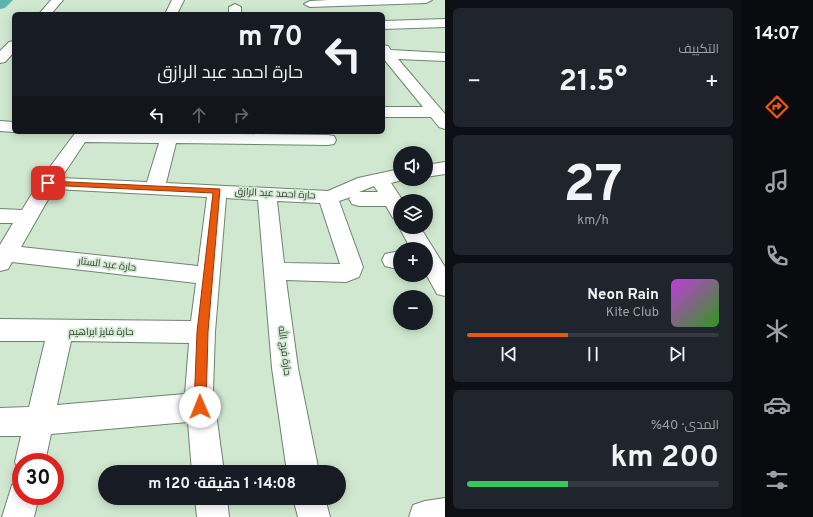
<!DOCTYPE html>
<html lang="ar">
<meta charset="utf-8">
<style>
body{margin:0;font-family:Overpass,Cairo,sans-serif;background:#20242c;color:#f1f3f6;direction:rtl;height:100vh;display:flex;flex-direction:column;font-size:15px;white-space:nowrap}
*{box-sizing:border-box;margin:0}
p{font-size:13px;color:#9ea1a6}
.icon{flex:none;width:22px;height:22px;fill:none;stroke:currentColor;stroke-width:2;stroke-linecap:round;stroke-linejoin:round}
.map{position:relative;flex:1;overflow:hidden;direction:ltr}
.panel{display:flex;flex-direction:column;gap:8px;padding:8px;background:#0d0f14;width:296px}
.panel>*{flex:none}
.hud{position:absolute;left:12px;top:12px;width:373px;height:122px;border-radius:6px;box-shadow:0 2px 10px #0003;direction:rtl;background:#171b24;color:#f1f3f6;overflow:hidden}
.controls{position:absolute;left:393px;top:146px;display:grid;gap:8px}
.controls a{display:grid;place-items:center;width:40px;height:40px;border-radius:50%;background:#171b24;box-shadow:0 2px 10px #0003;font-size:20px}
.speed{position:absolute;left:12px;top:453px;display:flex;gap:8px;font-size:20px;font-weight:700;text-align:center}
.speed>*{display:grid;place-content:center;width:52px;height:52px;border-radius:50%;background:#171b24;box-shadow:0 2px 10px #0003;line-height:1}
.speed .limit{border:6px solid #d22;background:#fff;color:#111}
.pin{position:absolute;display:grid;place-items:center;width:34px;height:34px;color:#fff;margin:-17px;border-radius:8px;box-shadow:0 2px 6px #0006}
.me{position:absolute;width:44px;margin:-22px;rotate:359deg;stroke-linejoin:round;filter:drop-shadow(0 0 3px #0008)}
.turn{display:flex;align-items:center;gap:14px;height:84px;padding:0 16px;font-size:18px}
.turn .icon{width:52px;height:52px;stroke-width:2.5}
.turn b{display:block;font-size:28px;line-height:34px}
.lanes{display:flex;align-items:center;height:38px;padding:0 16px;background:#0003;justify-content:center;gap:20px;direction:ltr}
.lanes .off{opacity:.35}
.big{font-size:30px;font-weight:700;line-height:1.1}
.panel .card{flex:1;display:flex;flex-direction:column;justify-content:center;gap:6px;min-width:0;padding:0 14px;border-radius:6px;background:#20242c}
.panel .dial{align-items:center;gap:0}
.dial b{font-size:52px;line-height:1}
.song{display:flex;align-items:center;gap:12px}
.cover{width:48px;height:48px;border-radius:6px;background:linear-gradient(135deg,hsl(290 70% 55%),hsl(110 70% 35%))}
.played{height:4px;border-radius:2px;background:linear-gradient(90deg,#ea580c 40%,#363941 40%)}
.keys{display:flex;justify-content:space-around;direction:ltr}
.heat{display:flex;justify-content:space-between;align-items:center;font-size:22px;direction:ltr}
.charge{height:6px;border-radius:3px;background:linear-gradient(90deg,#34c759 40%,#363941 0)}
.trip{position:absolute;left:98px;top:465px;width:248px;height:40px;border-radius:20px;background:#171b24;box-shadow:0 2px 10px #0003;font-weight:700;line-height:40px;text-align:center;direction:rtl}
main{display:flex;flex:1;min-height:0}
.dock{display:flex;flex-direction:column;width:72px;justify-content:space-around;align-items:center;background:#090b0e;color:#9ea1a6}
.dock .icon{width:28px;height:28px}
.dock .selected{color:#ea580c}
.dock b{font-size:18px;color:#f1f3f6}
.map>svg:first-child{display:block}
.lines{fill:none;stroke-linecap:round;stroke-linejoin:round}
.canal{fill:#5bb6ad;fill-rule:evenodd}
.minor-casing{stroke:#6e846f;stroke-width:2}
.minor{fill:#fff;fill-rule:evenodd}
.route{fill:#ea580c;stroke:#983908}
.labels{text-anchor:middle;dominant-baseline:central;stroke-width:3.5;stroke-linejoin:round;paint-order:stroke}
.street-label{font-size:10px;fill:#333c33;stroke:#d0e8d0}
</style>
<main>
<nav class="dock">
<b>14:07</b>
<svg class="icon selected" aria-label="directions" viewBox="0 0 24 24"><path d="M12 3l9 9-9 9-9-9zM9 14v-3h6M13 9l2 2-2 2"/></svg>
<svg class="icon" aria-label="music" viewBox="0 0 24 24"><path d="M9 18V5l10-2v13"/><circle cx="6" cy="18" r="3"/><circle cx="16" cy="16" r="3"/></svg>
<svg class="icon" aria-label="phone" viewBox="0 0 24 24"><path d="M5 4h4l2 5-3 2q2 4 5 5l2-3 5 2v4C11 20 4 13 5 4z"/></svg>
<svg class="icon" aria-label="climate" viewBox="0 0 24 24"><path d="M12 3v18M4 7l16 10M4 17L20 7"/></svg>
<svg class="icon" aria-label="car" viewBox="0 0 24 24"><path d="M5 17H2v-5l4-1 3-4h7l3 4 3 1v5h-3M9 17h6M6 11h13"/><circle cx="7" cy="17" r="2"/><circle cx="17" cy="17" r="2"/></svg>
<svg class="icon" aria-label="filters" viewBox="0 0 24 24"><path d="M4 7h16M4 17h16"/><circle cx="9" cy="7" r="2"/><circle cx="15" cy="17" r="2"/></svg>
</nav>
<section class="panel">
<div class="card"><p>التكييف</p>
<div class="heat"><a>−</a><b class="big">21.5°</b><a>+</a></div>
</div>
<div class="card dial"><b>27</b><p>km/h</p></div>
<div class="card">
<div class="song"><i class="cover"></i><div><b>Neon Rain</b><p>Kite Club</p></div></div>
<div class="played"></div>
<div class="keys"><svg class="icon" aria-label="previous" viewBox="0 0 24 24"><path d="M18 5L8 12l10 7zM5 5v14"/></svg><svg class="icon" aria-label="pause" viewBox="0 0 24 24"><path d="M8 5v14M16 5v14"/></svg><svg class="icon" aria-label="next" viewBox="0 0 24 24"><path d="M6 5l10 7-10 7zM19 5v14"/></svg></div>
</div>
<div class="card"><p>المدى · 40%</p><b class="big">200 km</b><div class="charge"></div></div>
</section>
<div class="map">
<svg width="445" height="517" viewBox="0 0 445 517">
<rect width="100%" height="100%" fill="#d0e8d0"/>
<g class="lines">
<path class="canal" d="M 0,0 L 13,0 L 5,8 L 0,9 Z"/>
<g class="minor-casing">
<path id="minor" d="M 51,0 L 63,0 L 51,14 L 39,14 Z
M 172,0 L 184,0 L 177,14 L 165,14 Z
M 329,0 L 432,0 L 426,3 L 310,7 L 304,4 L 310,1 Z
M 235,4 L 241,7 L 241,14 L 229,14 L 229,7 Z
M 445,19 L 445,27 L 383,29 L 383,21 Z
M 14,41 L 14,52 L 5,62 L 0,63 L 0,51 L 9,42 Z
M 383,45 L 388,46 L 391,50 L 445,53 L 445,61 L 398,59 L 445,114 L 445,129 L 439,127 L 431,117 L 383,117 L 383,107 L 423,107 L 383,58 Z
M 0,121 L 14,122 L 14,132 L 0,131 Z
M 76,132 L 328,135 L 334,136 L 336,140 L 334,144 L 328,145 L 176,143 L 166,183 L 328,191 L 358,178 L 400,169 L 400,179 L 407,179 L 391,183 L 403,201 L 400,201 L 400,220 L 393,218 L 386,206 L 359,206 L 352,204 L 349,199 L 351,197 L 339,201 L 363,267 L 359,277 L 346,282 L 286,280 L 298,368 L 319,472 L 287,472 L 272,368 L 258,200 L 226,198 L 215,332 L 213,391 L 224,472 L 192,472 L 188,422 L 51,434 L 45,462 L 21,462 L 21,474 L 19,473 L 15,462 L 21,436 L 0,436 L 0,408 L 29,407 L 45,341 L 0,341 L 0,319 L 191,321 L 196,283 L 12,262 L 8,269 L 0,271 L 0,245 L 13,223 L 0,223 L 0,209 L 22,210 L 41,179 ZM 85,142 L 159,143 L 147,182 L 61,178 ZM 374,186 L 378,192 L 359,192 ZM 54,189 L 207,197 L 198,266 L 21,247 ZM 277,201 L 320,203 L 340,264 L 284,263 ZM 71,341 L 189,343 L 185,394 L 57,405 Z
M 445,162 L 445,174 L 426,177 L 426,165 Z
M 400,225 L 400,227 L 420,227 L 445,267 L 445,296 L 437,294 L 426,274 L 426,249 L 411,249 L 399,227 Z
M 400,251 L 400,267 L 393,268 L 385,266 L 382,260 L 385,254 Z
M 21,481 L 21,496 L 39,496 L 34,517 L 2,517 L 12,485 Z
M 195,498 L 227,498 L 229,517 L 197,517 Z
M 293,498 L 325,498 L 330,517 L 298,517 Z
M 445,498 L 445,517 L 409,517 L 413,505 L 425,501 Z"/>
</g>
<use href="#minor" class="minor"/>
</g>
<path class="route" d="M 48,181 L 220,189 L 208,332 L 206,407 L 204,411 L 200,413 L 196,411 L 194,407 L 197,332 L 213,193 L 46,185 L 46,182 Z"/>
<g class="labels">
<g class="street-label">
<text transform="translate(275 194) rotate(3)">حارة احمد عبد الرازق</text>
<text transform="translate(107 265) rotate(7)">حارة عبد الستار</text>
<text x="101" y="332">حارة فايز ابراهيم</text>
<text transform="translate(284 351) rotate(83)">حارة فرج الله</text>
</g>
</g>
</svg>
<div class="controls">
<a><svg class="icon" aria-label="sound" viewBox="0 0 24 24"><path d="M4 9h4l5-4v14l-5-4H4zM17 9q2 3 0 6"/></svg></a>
<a><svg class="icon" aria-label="layers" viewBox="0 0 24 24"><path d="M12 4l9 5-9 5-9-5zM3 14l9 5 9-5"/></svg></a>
<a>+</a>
<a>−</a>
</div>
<div class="speed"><div class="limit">30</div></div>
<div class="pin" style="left:48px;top:183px;background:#d93025"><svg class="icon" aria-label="arrive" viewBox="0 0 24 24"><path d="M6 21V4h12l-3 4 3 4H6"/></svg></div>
<svg class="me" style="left:200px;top:407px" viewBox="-20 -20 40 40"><circle r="19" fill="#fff"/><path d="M0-13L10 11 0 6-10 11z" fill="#ea580c"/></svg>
<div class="trip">14:08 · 1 دقيقة · 120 m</div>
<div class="hud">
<div class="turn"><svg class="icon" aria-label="left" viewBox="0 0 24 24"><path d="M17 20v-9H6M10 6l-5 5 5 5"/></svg><div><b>70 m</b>حارة احمد عبد الرازق</div></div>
<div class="lanes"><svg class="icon" aria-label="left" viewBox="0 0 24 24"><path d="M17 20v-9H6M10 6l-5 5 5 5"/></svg><svg class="icon off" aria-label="ahead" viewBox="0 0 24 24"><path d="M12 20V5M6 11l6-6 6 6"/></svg><svg class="icon off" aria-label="right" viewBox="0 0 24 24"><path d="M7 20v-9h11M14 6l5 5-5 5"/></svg></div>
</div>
</div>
</main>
